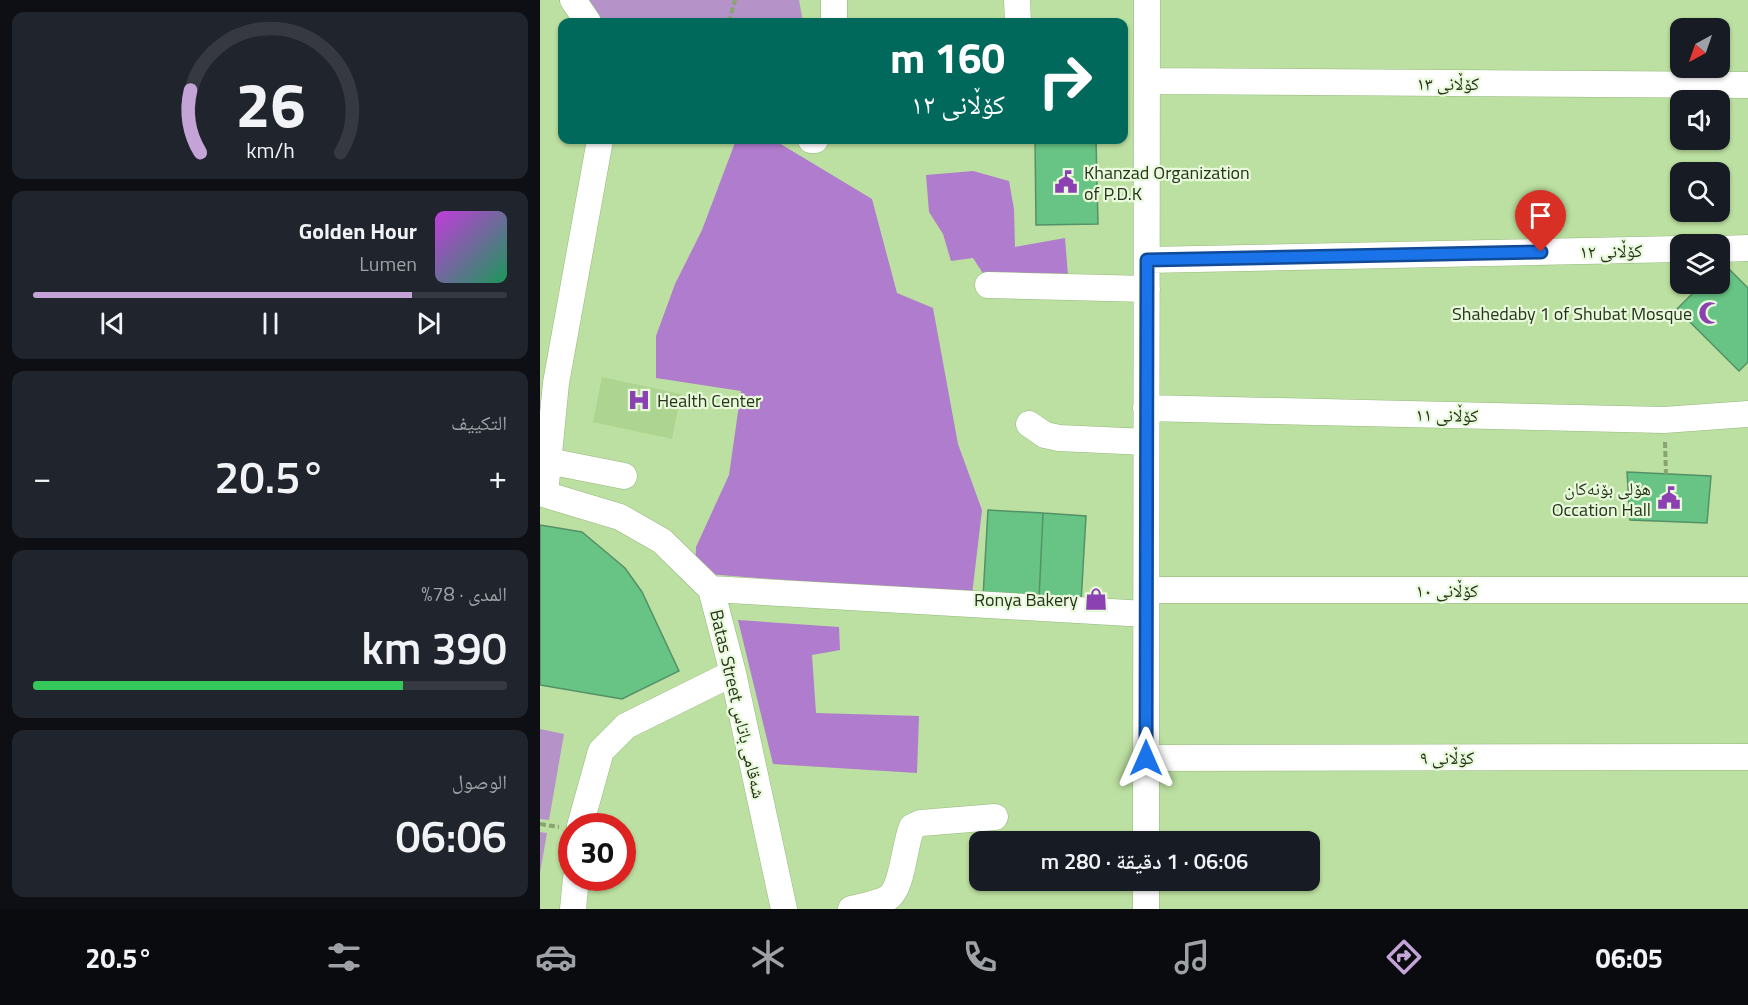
<!DOCTYPE html>
<html lang="ar">
<meta charset="utf-8">
<style>
body{margin:0;font-family:"Titillium Web","Noto Naskh Arabic",sans-serif;background:#20242c;color:#f1f3f6;direction:rtl;height:100vh;display:flex;flex-direction:column;font-size:22px;white-space:nowrap}
*{box-sizing:border-box;margin:0}
p{font-size:20px;color:#9ea1a6}
.icon{flex:none;width:33px;height:33px;fill:none;stroke:currentColor;stroke-width:2;stroke-linecap:round;stroke-linejoin:round}
.map{position:relative;flex:1;overflow:hidden;direction:ltr}
.sheet{display:flex;flex-direction:column;gap:12px;padding:12px;background:#0d0f14;width:540px}
.sheet>*{flex:none}
.hud{position:absolute;left:18px;top:18px;width:570px;height:126px;border-radius:12px;box-shadow:0 2px 4px #0004;direction:rtl;background:#00695c;color:#fff;overflow:hidden}
.needle{width:39px;rotate:220deg}
.fabs{position:absolute;left:1130px;top:18px;display:grid;gap:12px}
.fabs a{display:grid;place-items:center;width:60px;height:60px;border-radius:12px;background:#171b24;box-shadow:0 2px 4px #0004;font-size:30px}
.speed{position:absolute;left:18px;top:813px;display:flex;gap:12px;font-size:30px;font-weight:700;text-align:center}
.speed>*{display:grid;place-content:center;width:78px;height:78px;border-radius:50%;background:#171b24;box-shadow:0 2px 4px #0004;line-height:1}
.speed .limit{border:9px solid #d22;background:#fff;color:#111}
.pin{position:absolute;display:grid;place-items:center;width:51px;height:51px;color:#fff;margin:-62px -26px;border-radius:50% 50% 50% 0;rotate:-45deg;box-shadow:0 0 6px #0007}
.pin .icon{rotate:45deg}
.me{position:absolute;width:66px;margin:-33px;rotate:0deg;stroke-linejoin:round;filter:drop-shadow(0 0 4px #0008)}
.turn{display:flex;align-items:center;gap:21px;height:126px;padding:0 24px;font-size:27px}
.turn .icon{width:78px;height:78px;stroke-width:2.5}
.turn b{display:block;font-size:42px;line-height:51px}
.big{font-size:45px;font-weight:600;line-height:1.1}
.sheet .card{flex:1;display:flex;flex-direction:column;justify-content:center;gap:9px;min-width:0;padding:0 21px;border-radius:12px;background:#20242c}
.sheet .dial{align-items:center;gap:0}
.dial svg{height:156px;overflow:visible;fill:none;stroke:#363941;stroke-width:7;stroke-linecap:round;text-anchor:middle}
.dial text{fill:#f1f3f6;stroke:none}
.song{display:flex;align-items:center;gap:18px}
.cover{width:72px;height:72px;border-radius:9px;background:linear-gradient(135deg,hsl(290 70% 55%),hsl(150 70% 35%))}
.played{height:6px;border-radius:3px;background:linear-gradient(90deg,#c4a3d7 80%,#363941 80%)}
.keys{display:flex;justify-content:space-around;direction:ltr}
.heat{display:flex;justify-content:space-between;align-items:center;font-size:33px;direction:ltr}
.charge{height:9px;border-radius:4px;background:linear-gradient(90deg,#34c759 78%,#363941 0)}
.trip{position:absolute;left:429px;top:831px;width:351px;height:60px;border-radius:12px;background:#171b24;box-shadow:0 2px 4px #0004;font-weight:600;line-height:60px;text-align:center;direction:rtl}
.menu{display:flex;height:96px;justify-content:space-around;align-items:center;background:#090b0e;color:#9ea1a6}
.menu .icon{width:42px;height:42px}
.menu .selected{color:#c4a3d7}
.menu b{font-size:27px;color:#f1f3f6}
main{display:flex;flex:1;min-height:0}
.map>svg:first-child{display:block}
.built{fill:#add490}
.green{fill:#b593c9}
.forest{fill:#b07ccd}
.building{fill:#67c484;stroke:#549166;stroke-width:1.5}
.lines{fill:none;stroke-linecap:round;stroke-linejoin:round}
.minor-casing{stroke:#96b87c;stroke-width:27}
.path{stroke:#88a472;stroke-width:4;stroke-dasharray:6 3;stroke-linecap:butt}
.minor{stroke:#fff;stroke-width:26}
.route-casing{stroke:#114b97;stroke-width:15}
.route{stroke:#1a73e8;stroke-width:10}
.labels{text-anchor:middle;dominant-baseline:central;stroke-width:4.5;stroke-linejoin:round;paint-order:stroke}
.street-label{font-size:18px;fill:#26341b;stroke:#e8fadb}
.poi-label{font-size:18px;fill:#26341b;stroke:#e8fadb;text-anchor:end}
</style>
<main>
<div class="map">
<svg width="1208" height="909" viewBox="0 0 1208 909">
<rect width="100%" height="100%" fill="#bce0a1"/>
<path class="built" d="M 62,377 L 141,394 L 132,439 L 53,422 Z"/>
<path class="green" d="M 19,0 L 259,0 L 263,22 L 36,22 Z
M 0,729 L 24,734 L 9,820 L 0,819 Z
M 0,832 L 7,833 L 0,873 Z"/>
<path class="forest" d="M 196,140 L 234,140 L 332,199 L 357,293 L 393,308 L 418,444 L 442,510 L 432,595 L 155,573 L 156,547 L 189,475 L 201,391 L 116,378 L 116,336 L 135,284 L 162,230 Z
M 433,171 L 469,181 L 474,209 L 475,247 L 525,238 L 528,276 L 446,278 L 433,258 L 411,261 L 403,234 L 389,212 L 386,175 Z
M 198,620 L 299,627 L 300,650 L 272,655 L 276,713 L 379,716 L 377,773 L 233,764 Z"/>
<path class="building" d="M 495,140 L 556,140 L 558,224 L 496,225 Z
M 1182,262 L 1208,288 L 1208,362 L 1199,371 L 1137,309 L 1162,284 L 1179,284 L 1179,266 Z
M 1087,472 L 1171,476 L 1167,523 L 1090,520 Z
M 448,510 L 503,513 L 499,600 L 443,597 Z
M 503,513 L 546,516 L 541,603 L 499,600 Z
M 0,525 L 42,532 L 85,568 L 102,592 L 139,671 L 82,699 L 0,685 Z"/>
<g class="lines">
<g class="minor-casing">
<path id="minor" d="M 33,0 L 48,22
M 294,0 L 294,22
M 477,0 L 478,22
M 607,81 L 1208,85
M 271,140 L 275,140
M 1179,249 L 1208,248
M 607,260 L 1140,249
M 448,285 L 607,289
M 606,408 L 1124,420 L 1208,414
M 489,424 L 505,435 L 519,438 L 606,442
M 8,461 L 84,476
M 0,493 L 80,517 L 122,541 L 171,589 L 193,673 L 244,909
M 5,494 L 16,383 L 60,140
M 171,589 L 606,614
M 607,590 L 1208,590
M 606,758 L 1208,757
M 40,826 L 61,751 L 86,726 L 193,673
M 606,842 L 607,0
M 33,909 L 36,878
M 311,909 C 322,906 338,904 348,898 C 363,888 364,845 372,827 L 381,823 L 455,817
M 606,909 L 606,880"/>
</g>
<path class="path" d="M 189,22 L 195,0
M 1125,442 L 1126,474
M 0,824 L 19,827"/>
<use href="#minor" class="minor"/>
</g>
<g class="lines">
<g class="route-casing">
<path id="route" d="M 606,758 L 607,260 L 1001,252"/>
</g>
<use href="#route" class="route"/>
</g>
<defs>
<g id="civic-bare" transform="scale(1.8)"><path d="M-.6-6.5H3V-4.5H.6V-3L4-1V1h2V6H-6V1h2V-1L-.6-3ZM-1.2 2.5V6h2.4V2.5Z" fill="#8c41b2" stroke="#e8fadb" stroke-width="2.5" paint-order="stroke"/></g>
<g id="mosque-bare" transform="scale(1.8)"><path d="M3.5-4.9A6 6 0 1 0 3.5 4.9A5 5 0 1 1 3.5-4.9Z" fill="#8c41b2" stroke="#e8fadb" stroke-width="2.5" paint-order="stroke"/></g>
<g id="hospital-bare" transform="scale(1.8)"><path d="M-5-5h3v3.5h4V-5h3V5h-3V1.5h-4V5h-3Z" fill="#8c41b2" stroke="#e8fadb" stroke-width="2.5" paint-order="stroke"/></g>
<g id="shop-bare" transform="scale(1.8)"><path d="M-5-2.5h2.3a2.7 3.5 0 0 1 5.4 0H5L5.5 6h-11ZM-1.5-2.5h3a1.5 2.3 0 0 0-3 0Z" fill="#8c41b2" stroke="#e8fadb" stroke-width="2.5" paint-order="stroke"/></g>
</defs>
<g fill-rule="evenodd">
<use href="#civic-bare" x="526" y="182"/>
<use href="#mosque-bare" x="1170" y="313"/>
<use href="#hospital-bare" x="99" y="400"/>
<use href="#civic-bare" x="1129" y="498"/>
<use href="#shop-bare" x="556" y="599"/>
</g>
<g class="labels">
<g class="street-label">
<text x="908" y="83">کۆڵانی ١٣</text>
<text transform="translate(1071 251) rotate(-1)">کۆڵانی ١٢</text>
<text transform="translate(907 415) rotate(1)">کۆڵانی ١١</text>
<text x="907" y="590">کۆڵانی ١٠</text>
<text transform="translate(198 704) rotate(77)">Batas Street شەقامی باتاس</text>
<text x="907" y="757">کۆڵانی ٩</text>
</g>
<g class="poi-label">
<text x="544" y="172" text-anchor="start">Khanzad Organization<tspan x="544" dy="21">of P.D.K</tspan></text>
<text x="1152" y="313">Shahedaby 1 of Shubat Mosque</text>
<text x="117" y="400" text-anchor="start">Health Center</text>
<text x="1111" y="488">هۆلی بۆنەکان<tspan x="1111" dy="21">Occation Hall</tspan></text>
<text x="538" y="599">Ronya Bakery</text>
</g>
</g>
</svg>
<div class="fabs">
<a><svg class="needle" viewBox="-14 -14 28 28"><path d="M0-13l5 13h-10z" fill="#e53935"/><path d="M0 13l5-13h-10z" fill="#9ea1a6"/></svg></a>
<a><svg class="icon" aria-label="sound" viewBox="0 0 24 24"><path d="M4 9h4l5-4v14l-5-4H4zM17 9q2 3 0 6"/></svg></a>
<a><svg class="icon" aria-label="search" viewBox="0 0 24 24"><circle cx="10" cy="10" r="6"/><path d="M15 15l6 6"/></svg></a>
<a><svg class="icon" aria-label="layers" viewBox="0 0 24 24"><path d="M12 4l9 5-9 5-9-5zM3 14l9 5 9-5"/></svg></a>
</div>
<div class="speed"><div class="limit">30</div></div>
<div class="pin" style="left:1001px;top:252px;background:#d93025"><svg class="icon" aria-label="arrive" viewBox="0 0 24 24"><path d="M6 21V4h12l-3 4 3 4H6"/></svg></div>
<svg class="me" style="left:606px;top:758px" viewBox="-20 -20 40 40"><path d="M0-17L14 15 0 8-14 15z" fill="#1a73e8" stroke="#fff" stroke-width="4"/></svg>
<div class="trip">06:06 · 1 دقيقة · 280 m</div>
<div class="hud">
<div class="turn"><svg class="icon" aria-label="right" viewBox="0 0 24 24"><path d="M7 20v-9h11M14 6l5 5-5 5"/></svg><div><b>160 m</b>کۆڵانی ١٢</div></div>
</div>
</div>
<section class="sheet">
<div class="card dial"><svg viewBox="0 0 100 80">
<path d="M14 69A42 42 0 1 1 86 69"/>
<path d="M14 69A42 42 0 0 1 9 37" stroke="#c4a3d7"/>
<text x="50" y="56" font-size="32" font-weight="700">26</text>
<text x="50" y="72" font-size="11">km/h</text>
</svg></div>
<div class="card">
<div class="song"><i class="cover"></i><div><b>Golden Hour</b><p>Lumen</p></div></div>
<div class="played"></div>
<div class="keys"><svg class="icon" aria-label="previous" viewBox="0 0 24 24"><path d="M18 5L8 12l10 7zM5 5v14"/></svg><svg class="icon" aria-label="pause" viewBox="0 0 24 24"><path d="M8 5v14M16 5v14"/></svg><svg class="icon" aria-label="next" viewBox="0 0 24 24"><path d="M6 5l10 7-10 7zM19 5v14"/></svg></div>
</div>
<div class="card"><p>التكييف</p>
<div class="heat"><a>−</a><b class="big">20.5°</b><a>+</a></div>
</div>
<div class="card"><p>المدى · 78%</p><b class="big">390 km</b><div class="charge"></div></div>
<div class="card"><p>الوصول</p><b class="big">06:06</b></div>
</section>
</main>
<nav class="menu">
<b>06:05</b>
<svg class="icon selected" aria-label="directions" viewBox="0 0 24 24"><path d="M12 3l9 9-9 9-9-9zM9 14v-3h6M13 9l2 2-2 2"/></svg>
<svg class="icon" aria-label="music" viewBox="0 0 24 24"><path d="M9 18V5l10-2v13"/><circle cx="6" cy="18" r="3"/><circle cx="16" cy="16" r="3"/></svg>
<svg class="icon" aria-label="phone" viewBox="0 0 24 24"><path d="M5 4h4l2 5-3 2q2 4 5 5l2-3 5 2v4C11 20 4 13 5 4z"/></svg>
<svg class="icon" aria-label="climate" viewBox="0 0 24 24"><path d="M12 3v18M4 7l16 10M4 17L20 7"/></svg>
<svg class="icon" aria-label="car" viewBox="0 0 24 24"><path d="M5 17H2v-5l4-1 3-4h7l3 4 3 1v5h-3M9 17h6M6 11h13"/><circle cx="7" cy="17" r="2"/><circle cx="17" cy="17" r="2"/></svg>
<svg class="icon" aria-label="filters" viewBox="0 0 24 24"><path d="M4 7h16M4 17h16"/><circle cx="9" cy="7" r="2"/><circle cx="15" cy="17" r="2"/></svg>
<b>20.5°</b>
</nav>
